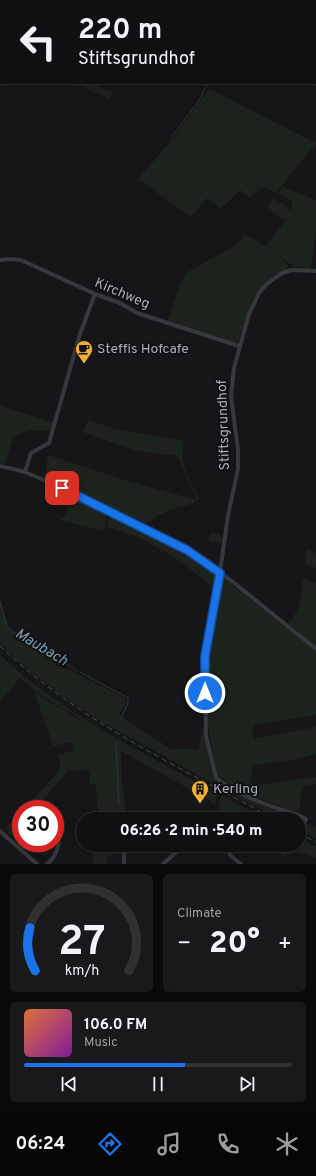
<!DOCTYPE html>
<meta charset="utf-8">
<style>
body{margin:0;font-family:Overpass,sans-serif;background:#19191b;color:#f1f3f6;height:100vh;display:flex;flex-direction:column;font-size:15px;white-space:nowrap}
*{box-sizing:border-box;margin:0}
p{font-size:13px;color:#9c9d9f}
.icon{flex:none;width:22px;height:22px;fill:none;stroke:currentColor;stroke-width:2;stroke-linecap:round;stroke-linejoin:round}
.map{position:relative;height:864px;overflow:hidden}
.drawer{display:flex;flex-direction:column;gap:10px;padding:10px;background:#09090a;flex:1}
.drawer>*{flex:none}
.top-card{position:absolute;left:0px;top:0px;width:316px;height:84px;box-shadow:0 2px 10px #0003,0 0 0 1px #303032;background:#101012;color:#f1f3f6;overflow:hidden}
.speed{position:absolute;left:12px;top:800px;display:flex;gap:8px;font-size:20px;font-weight:700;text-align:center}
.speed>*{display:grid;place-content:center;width:52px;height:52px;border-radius:50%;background:#101012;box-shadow:0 2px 10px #0003,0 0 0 1px #303032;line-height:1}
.speed .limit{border:6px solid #d22;background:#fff;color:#111}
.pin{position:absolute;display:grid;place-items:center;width:34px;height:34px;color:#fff;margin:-17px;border-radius:8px;box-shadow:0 2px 6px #0006}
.me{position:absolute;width:44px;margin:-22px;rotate:0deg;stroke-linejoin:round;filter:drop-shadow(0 0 3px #0008)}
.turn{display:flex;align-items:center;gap:14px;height:84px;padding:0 12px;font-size:18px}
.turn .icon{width:52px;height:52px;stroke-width:2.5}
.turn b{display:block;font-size:28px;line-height:34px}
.big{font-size:30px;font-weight:800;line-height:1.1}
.drawer .card{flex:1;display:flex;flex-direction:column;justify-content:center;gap:6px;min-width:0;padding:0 14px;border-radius:6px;background:#19191b}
.drawer .dial{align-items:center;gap:0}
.dial svg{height:104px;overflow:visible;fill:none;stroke:#303032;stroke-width:7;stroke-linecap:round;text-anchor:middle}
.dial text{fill:#f1f3f6;stroke:none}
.song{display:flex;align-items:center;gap:12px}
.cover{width:48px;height:48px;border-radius:6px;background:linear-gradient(135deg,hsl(20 70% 55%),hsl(290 70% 35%))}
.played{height:4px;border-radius:2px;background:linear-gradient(90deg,#1a73e8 60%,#303032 60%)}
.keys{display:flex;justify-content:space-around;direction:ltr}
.heat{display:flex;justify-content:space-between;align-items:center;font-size:22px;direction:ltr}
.drawer .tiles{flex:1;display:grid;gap:10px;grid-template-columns:1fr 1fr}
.card:last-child{grid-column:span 2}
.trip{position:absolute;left:76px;top:812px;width:230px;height:40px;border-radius:20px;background:#101012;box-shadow:0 2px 10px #0003,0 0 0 1px #303032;font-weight:800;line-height:40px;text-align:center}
.tabs{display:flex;height:64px;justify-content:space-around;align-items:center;background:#060607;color:#9c9d9f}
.tabs .icon{width:28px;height:28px}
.tabs .active{color:#1a73e8}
.tabs b{font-size:18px;color:#f1f3f6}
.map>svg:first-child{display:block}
.green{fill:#1c231d}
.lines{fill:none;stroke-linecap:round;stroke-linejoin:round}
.stream{stroke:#2c353c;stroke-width:1}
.minor{stroke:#37383d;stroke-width:4}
.rail{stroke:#4a4c52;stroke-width:1;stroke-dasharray:5 4;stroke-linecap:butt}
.route-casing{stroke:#114b97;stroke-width:10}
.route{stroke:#1a73e8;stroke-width:7}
.labels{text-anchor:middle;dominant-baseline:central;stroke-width:4;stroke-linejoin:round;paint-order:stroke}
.street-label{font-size:14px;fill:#a8adb8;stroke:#111113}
.poi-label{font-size:14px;fill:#a8adb8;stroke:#111113;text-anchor:start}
.water-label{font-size:15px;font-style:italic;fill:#7f9bb3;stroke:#111113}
</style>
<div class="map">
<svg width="316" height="864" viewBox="0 0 316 864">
<rect width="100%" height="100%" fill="#161618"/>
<path class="green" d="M 73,83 L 93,83 L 113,92 L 109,99 Z
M 209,89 L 316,143 L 276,193 L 263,187 L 250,197 L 240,190 L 221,209 L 207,198 L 191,217 L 138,179 L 172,140 Z
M 283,187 L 316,200 L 316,227 L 311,268 L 294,267 L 266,246 L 285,221 L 267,207 L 274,198 L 292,211 L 292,202 L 278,193 Z
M 244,236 L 249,236 C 258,242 285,257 288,267 L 272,278 L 258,293 L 252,302 L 238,342 L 232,342 L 168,321 L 181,282 L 188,272 L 233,247 Z
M 0,406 L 53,422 L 50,431 C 36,428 25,431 13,438 L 5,464 L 0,463 Z
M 88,420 L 115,429 L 184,441 C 179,468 188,476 199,499 C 192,505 184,505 175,508 C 163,512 154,518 144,526 L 108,508 L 45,479 L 48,455 L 124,480 L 197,500 L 177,456 L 137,451 L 83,432 Z
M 70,493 L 104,510 L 106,513 L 104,531 L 59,520 L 64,517 L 68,508 L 65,504 Z
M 110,512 L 184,549 L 218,574 L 216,590 C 183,562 150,538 107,527 Z
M 211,533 L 219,534 L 223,539 L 222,542 C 216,542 211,545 208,538 Z
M 307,549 L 316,553 L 316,568 L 305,564 Z
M 222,577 L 316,651 L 316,715 L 253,725 L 254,739 L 316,727 L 316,754 L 293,760 L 253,765 L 250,784 L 266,784 L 316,777 L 316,784 L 303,786 L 299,813 L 248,794 L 248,792 L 223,781 L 216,770 L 207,722 L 207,657 Z
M 303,579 L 316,583 L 316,647 L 288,623 C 301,611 301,595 303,579 Z
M 0,597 L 8,627 L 32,645 L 63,663 L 62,666 L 57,664 L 56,666 L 70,670 L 125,698 L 126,703 L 119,715 L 171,749 L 198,749 L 204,724 L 208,752 L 216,782 L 275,811 L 298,816 L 302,823 L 299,827 L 299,819 L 278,819 L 102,722 L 57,692 L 20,663 L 0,644 Z
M 0,655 C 63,714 143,752 217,794 L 215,806 L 197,789 L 189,789 L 121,751 L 122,783 L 127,819 L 98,819 L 96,785 L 90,784 L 90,770 L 68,771 L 35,809 L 24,809 L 58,772 L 60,765 L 58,755 L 74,750 L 72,742 L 53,746 L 34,691 L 46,700 L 71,714 L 90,729 L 72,713 L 46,699 L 20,678 L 0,701 Z
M 221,795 L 265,819 C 247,819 233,811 216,814 Z
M 21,812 L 21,824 L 10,836 L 6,830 L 7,827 Z
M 310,823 L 316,828 L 316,839 L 302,832 L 306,825 Z
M 299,838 L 316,847 L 316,858 C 304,854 295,849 283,857 L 279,853 L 284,848 L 290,848 L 294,845 L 299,845 Z
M 92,845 L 114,845 L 114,853 L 107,858 L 107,864 L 93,864 Z"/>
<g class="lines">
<path class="stream" d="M 247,1 L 248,0
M 171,138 L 198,102 L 208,83
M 0,602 L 7,627 L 32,646 L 58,658 L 77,671
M 80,672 L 128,698 L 128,703 L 121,718
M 116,743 L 119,803"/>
<path class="minor" d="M 0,260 L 11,259 L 21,260 L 95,294 L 120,303 L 137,313 L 239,346
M 0,466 L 25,472 L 74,493 L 187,550 L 233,582 L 316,649
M 25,472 L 31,453 L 49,443 L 80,334 L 95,294
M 214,819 L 225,814 L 247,819
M 0,831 L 37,864
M 299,833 L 306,819 L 302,817 C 294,813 285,811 276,808 C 262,803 224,788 216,777 L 206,736 L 205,656 L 216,599 L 228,516 L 238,469 L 238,450 L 231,396 L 234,368 L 249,314 L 259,293 L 267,284 L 282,273 L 292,270 L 316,271
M 124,845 L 124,864
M 224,845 L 231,856 L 241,864
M 47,864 C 59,855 59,841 61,827
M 163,864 L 184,845"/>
<path class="rail" d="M 0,646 C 78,721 180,767 274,819
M 299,833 L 316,842"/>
</g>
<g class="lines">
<g class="route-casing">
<path id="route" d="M 62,488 L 187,550 L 220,573 L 205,656 L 205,693"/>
</g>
<use href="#route" class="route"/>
</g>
<defs>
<g id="cafe-pin" transform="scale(0.9)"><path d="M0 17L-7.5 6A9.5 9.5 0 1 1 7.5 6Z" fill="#f2b134" stroke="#111113"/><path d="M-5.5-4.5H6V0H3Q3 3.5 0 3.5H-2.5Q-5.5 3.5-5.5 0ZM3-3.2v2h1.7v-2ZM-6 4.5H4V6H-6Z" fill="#111"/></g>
<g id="building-pin" transform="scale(0.9)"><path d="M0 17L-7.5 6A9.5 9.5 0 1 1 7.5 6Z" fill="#f2b134" stroke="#111113"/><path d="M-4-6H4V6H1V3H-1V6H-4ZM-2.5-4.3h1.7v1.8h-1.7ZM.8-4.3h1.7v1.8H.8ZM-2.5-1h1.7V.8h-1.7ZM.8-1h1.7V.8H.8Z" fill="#111"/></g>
</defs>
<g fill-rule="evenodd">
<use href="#cafe-pin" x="84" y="349"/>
<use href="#building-pin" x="200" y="789"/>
</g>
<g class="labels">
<g class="street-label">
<text transform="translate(122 294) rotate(23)">Kirchweg</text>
<text transform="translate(224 425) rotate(-92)">Stiftsgrundhof</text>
</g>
<g class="poi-label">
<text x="97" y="349">Steffis Hofcafe</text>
<text x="213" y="789">Kerling</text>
</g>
<g class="water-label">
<text transform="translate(41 648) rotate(31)">Maubach</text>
</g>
</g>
</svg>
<div class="speed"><div class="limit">30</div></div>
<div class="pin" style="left:62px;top:488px;background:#d93025"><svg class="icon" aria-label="arrive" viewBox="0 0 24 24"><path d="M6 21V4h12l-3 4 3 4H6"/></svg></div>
<svg class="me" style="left:205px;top:693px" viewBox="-20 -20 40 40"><circle r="17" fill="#1a73e8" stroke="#fff" stroke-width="3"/><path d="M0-11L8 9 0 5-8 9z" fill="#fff"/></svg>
<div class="trip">06:26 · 2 min · 540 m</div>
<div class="top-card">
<div class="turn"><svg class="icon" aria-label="left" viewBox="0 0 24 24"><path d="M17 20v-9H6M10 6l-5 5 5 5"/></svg><div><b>220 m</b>Stiftsgrundhof</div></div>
</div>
</div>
<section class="drawer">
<div class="tiles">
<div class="card dial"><svg viewBox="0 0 100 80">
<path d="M14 69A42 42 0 1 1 86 69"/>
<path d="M14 69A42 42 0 0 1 10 36" stroke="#1a73e8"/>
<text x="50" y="56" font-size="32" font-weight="700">27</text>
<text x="50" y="72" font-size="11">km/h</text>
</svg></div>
<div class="card"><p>Climate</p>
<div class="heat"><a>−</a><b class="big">20°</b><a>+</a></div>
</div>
<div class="card">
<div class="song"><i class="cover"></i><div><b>106.0 FM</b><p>Music</p></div></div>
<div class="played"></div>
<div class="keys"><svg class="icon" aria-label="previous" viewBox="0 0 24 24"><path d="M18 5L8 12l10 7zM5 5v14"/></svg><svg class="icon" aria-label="pause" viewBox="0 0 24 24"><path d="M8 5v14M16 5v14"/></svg><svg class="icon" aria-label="next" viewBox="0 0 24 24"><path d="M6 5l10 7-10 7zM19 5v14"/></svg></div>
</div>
</div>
</section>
<nav class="tabs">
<b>06:24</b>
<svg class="icon active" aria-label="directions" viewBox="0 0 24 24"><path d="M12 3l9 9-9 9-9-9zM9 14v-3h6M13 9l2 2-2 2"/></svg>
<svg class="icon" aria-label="music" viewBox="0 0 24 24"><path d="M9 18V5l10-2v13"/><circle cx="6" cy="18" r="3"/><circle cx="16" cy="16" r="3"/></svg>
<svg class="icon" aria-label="phone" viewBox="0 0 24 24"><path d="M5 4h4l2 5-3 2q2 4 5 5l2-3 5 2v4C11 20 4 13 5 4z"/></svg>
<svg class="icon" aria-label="climate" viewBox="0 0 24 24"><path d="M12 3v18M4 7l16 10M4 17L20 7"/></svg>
</nav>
